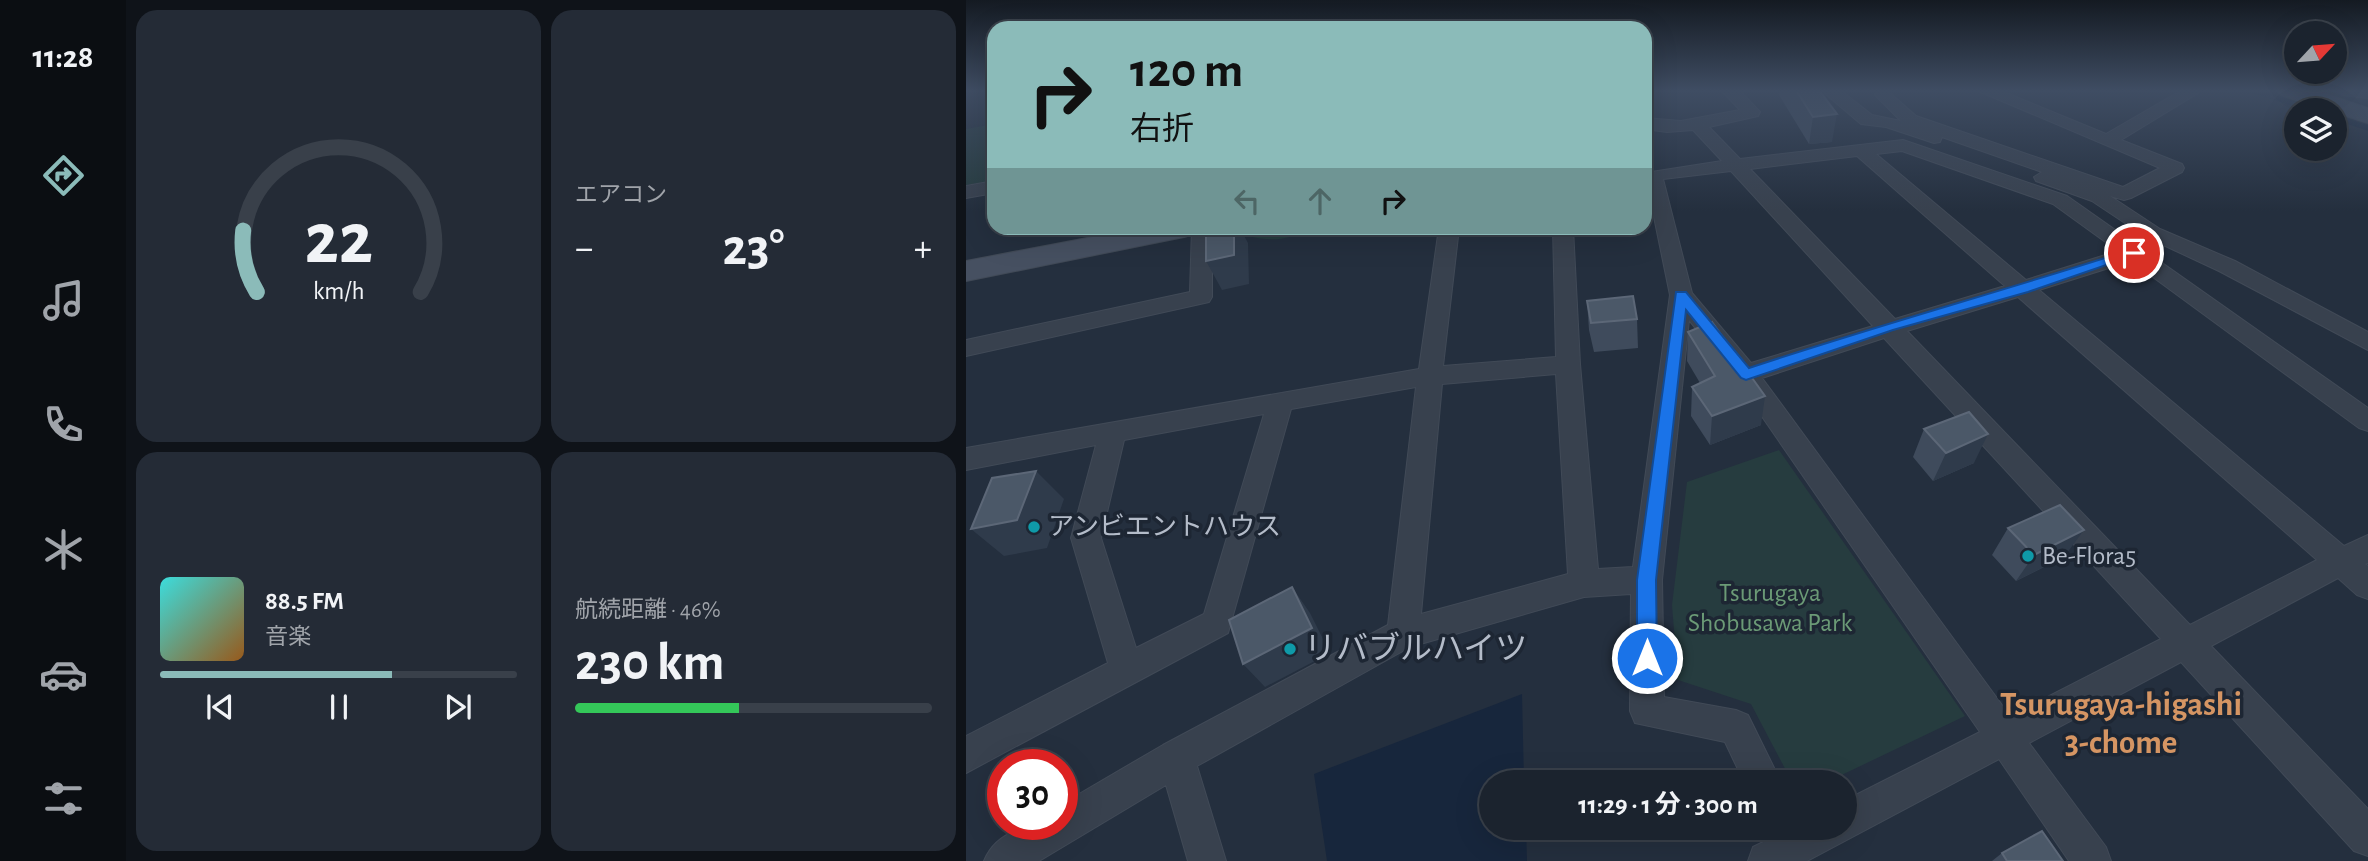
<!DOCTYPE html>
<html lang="ja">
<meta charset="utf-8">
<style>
body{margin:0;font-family:"Alegreya Sans","Noto Sans JP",sans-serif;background:#242b36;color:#f1f3f6;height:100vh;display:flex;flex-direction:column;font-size:26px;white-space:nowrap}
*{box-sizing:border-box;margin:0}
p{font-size:23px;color:#a0a4aa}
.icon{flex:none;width:38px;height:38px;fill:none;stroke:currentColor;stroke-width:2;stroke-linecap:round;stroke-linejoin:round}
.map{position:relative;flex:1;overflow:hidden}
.sheet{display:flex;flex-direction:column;gap:10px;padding:10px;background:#0f1319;width:840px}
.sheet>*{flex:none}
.banner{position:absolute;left:21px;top:21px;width:665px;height:214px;border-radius:21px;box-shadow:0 7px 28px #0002,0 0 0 2px #39404a;background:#8bbbb9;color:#111;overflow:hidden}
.needle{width:46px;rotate:64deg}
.controls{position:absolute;left:1318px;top:21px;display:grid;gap:14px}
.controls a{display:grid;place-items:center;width:63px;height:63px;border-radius:50%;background:#1b232e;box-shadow:0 7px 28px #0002,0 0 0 2px #39404a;font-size:35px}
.speed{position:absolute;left:21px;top:749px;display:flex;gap:14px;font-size:35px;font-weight:700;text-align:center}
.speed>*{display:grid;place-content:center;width:91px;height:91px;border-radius:50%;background:#1b232e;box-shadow:0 7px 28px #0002,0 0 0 2px #39404a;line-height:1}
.speed .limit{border:10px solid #d22;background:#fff;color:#111}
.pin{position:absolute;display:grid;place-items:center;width:60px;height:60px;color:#fff;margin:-30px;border:4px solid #fff;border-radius:50%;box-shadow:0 2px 7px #0007}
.me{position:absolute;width:77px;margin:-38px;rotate:0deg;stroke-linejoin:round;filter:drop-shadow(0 0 5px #0008)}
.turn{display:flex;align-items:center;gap:24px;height:147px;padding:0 28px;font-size:32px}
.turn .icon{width:91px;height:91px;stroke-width:2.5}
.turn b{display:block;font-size:49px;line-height:60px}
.lanes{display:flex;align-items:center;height:66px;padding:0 28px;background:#0003;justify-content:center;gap:35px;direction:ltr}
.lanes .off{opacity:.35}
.big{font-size:52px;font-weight:700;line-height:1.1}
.sheet .card{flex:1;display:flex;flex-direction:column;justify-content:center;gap:10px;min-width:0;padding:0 24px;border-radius:21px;background:#242b36}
.sheet .dial{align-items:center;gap:0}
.dial svg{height:182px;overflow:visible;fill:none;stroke:#39404a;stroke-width:7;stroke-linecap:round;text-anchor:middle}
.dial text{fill:#f1f3f6;stroke:none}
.song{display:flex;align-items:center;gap:21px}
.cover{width:84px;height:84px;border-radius:10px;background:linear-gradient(135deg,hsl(180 70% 55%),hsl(30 70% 35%))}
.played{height:7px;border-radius:4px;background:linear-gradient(90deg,#8bbbb9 65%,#39404a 65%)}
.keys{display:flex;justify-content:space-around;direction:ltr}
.heat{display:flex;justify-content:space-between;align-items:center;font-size:38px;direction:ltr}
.charge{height:10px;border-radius:5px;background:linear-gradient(90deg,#34c759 46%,#39404a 0)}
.sheet .tiles{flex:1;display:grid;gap:10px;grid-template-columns:repeat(2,1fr)}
.trip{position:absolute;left:513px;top:770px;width:378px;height:70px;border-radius:35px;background:#1b232e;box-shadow:0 7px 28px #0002,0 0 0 2px #39404a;font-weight:700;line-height:70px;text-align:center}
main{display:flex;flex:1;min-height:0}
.tabs{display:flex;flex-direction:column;width:126px;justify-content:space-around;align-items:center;background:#0b0e12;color:#a0a4aa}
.tabs .icon{width:49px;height:49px}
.tabs .current{color:#8bbbb9}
.tabs b{font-size:32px;color:#f1f3f6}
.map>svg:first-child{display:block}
.green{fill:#263c3f}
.water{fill:#17263c}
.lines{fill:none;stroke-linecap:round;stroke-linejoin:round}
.stream{stroke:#17263c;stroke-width:5}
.street-casing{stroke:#414a57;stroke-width:2}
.secondary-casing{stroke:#414a57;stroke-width:2}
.street{fill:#38414e;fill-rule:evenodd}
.secondary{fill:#465061;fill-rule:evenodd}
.wall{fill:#3f4b5c}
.shaded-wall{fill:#2f3b4b}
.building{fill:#4b5868;stroke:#5c6777;stroke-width:2}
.route{fill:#1a73e8;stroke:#114b97;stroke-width:2}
.culture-dot{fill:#0f9aa8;stroke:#1d2633;stroke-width:2.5}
.labels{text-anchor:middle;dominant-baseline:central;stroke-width:7;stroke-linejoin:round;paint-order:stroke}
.poi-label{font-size:26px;fill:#b4bcc9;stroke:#1d2633;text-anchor:start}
.park-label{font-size:26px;fill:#6b9a76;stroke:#1d2633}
.near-poi-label{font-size:32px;fill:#b4bcc9;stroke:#1d2633;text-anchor:start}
.near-neighbourhood-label{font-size:33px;font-weight:bold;fill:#d59563;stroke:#1d2633}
</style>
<main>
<nav class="tabs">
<b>11:28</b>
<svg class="icon current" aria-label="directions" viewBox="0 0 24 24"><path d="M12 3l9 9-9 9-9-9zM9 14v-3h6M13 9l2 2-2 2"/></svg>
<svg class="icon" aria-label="music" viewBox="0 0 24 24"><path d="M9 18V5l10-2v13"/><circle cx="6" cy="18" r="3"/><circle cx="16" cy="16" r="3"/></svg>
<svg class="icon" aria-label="phone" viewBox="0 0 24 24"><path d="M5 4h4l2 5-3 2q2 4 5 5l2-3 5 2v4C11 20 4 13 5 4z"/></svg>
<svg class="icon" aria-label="climate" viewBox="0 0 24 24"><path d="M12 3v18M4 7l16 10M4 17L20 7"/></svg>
<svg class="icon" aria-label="car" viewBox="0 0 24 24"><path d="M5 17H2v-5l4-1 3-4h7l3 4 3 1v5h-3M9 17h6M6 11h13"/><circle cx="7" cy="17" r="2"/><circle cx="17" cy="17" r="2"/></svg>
<svg class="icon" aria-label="filters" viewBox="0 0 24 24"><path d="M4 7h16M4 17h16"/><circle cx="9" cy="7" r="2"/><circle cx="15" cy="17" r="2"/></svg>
</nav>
<section class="sheet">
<div class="tiles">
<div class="card dial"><svg viewBox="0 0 100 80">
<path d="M14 69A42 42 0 1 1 86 69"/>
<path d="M14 69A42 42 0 0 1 8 42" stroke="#8bbbb9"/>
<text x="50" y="56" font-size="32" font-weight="700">22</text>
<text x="50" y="72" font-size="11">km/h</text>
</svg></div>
<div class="card"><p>エアコン</p>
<div class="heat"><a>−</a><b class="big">23°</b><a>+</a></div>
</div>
<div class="card">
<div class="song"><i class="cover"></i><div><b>88.5 FM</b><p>音楽</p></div></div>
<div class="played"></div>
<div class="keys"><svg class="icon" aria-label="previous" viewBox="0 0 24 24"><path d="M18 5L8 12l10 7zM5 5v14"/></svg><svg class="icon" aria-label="pause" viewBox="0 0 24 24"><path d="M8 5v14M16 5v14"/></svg><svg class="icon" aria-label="next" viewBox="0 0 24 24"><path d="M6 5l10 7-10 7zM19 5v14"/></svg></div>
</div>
<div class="card"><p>航続距離 · 46%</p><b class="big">230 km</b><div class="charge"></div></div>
</div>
</section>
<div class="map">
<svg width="1402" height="861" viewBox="0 0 1402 861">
<rect width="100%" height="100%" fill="#242f3e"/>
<path class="green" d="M 28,124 L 28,181 L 0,185 L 0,129 Z
M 264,228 L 341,228 C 322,245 284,241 264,228 Z
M 813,450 L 999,716 L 861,782 L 826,782 L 785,704 L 712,680 L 706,605 L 721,482 Z"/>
<path class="water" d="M 556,694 L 558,782 L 525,782 L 525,828 L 560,828 L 561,861 L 361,861 L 348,774 Z"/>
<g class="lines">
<path class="stream" d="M 1286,90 L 1347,110
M 1368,117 L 1402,128"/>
<g class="street-casing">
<path id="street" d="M 755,90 L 773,90 L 794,112 L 792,116 L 743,127 L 774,159 L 937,140 L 1101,196 L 1402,408 L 1402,431 L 1393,428 L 1165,261 L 1073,290 L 1378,546 L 1402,535 L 1402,563 L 1399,564 L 1402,566 L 1402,599 L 1391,595 L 1372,578 L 1245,646 L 1402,809 L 1402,856 L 1388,851 L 1215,662 L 1063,743 L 1140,847 L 1145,861 L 1103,861 L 1033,759 L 841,861 L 782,861 L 787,847 L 826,828 L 878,828 L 878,801 L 1014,732 L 768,376 L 723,320 L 696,580 L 698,697 L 770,710 L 782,715 L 815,782 L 778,782 L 759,742 L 669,723 L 664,711 L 665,594 L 618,597 L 444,647 L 231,766 L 260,861 L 222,861 L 200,785 L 73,861 L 18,861 C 31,829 66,824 96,824 L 96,804 L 197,745 L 422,625 L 450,387 L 325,409 L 262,633 L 0,773 L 0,736 L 142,663 L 105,538 L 130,445 L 0,470 L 0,448 L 453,369 L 473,228 L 493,228 L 477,366 L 590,357 L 587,228 L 607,228 L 614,364 L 632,569 L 667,567 L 704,295 L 679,173 L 756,161 L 727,130 L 701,132 L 679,129 L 679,118 L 715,121 L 774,110 ZM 936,151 L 1087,204 L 1152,251 L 1060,280 L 910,154 ZM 891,156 L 1039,286 L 929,319 L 784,169 ZM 765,171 L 907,326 L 785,363 L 726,293 L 697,179 ZM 1052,297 L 1351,560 L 1224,625 L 941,331 ZM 918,338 L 1195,639 L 1044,716 L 796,378 ZM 590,374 L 602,574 L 455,614 L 476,384 ZM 298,414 L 238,614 L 170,648 L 135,538 L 158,440 Z
M 855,90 L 874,90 L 906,115 L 935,121 L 909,95 L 910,90 L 926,90 L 925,94 L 950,116 L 1157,187 L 1194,168 L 1010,90 L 1033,90 L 1140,134 L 1216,90 L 1237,90 L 1155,140 L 1216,164 L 1218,168 L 1216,172 L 1165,198 L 1158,200 L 1144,196 L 1194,229 L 1269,261 L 1402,332 L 1402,350 L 1253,271 L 1180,237 L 1126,201 L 1070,181 L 1068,177 L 1076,172 L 976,137 L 974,142 L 968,143 L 920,127 L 895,124 Z
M 1369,90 L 1402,90 L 1402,98 L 1377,95 Z
M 28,181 L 28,193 L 0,198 L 0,186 Z
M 226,228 L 246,228 L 246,297 L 243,302 L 0,356 L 0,340 L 224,292 Z"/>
</g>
<g class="secondary-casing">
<path id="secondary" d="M 1311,90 L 1348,90 L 1402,108 L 1402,123 L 1315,95 Z
M 174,228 L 233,228 L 229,234 L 218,237 L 0,281 L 0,261 Z"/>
</g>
<use href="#street" class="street"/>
<use href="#secondary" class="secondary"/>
</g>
<path class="wall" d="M 814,90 L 853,90 L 866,142 L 843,144 L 813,95 Z
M 621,301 L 671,319 L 672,348 L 628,352 L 623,330 Z
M 722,332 L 795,425 L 744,445 L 725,416 L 726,387 L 734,383 L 721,361 Z
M 958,429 L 1008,463 L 967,481 L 947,457 Z
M 1042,528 L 1098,557 L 1050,581 L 1026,555 Z
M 1036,853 L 1097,861 L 1026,861 Z"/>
<path class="shaded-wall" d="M 871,114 L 866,142 L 843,144 L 847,117 Z
M 268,228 L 274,228 L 282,243 L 283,284 L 256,290 L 240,261 Z
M 799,396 L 795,425 L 744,445 L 746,416 Z
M 1022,434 L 1008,463 L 967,481 L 980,453 Z
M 70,471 L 98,499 L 81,548 L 38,556 L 5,529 Z
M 1118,530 L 1098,557 L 1050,581 L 1068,555 Z
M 326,587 L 344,613 L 364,653 L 299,687 L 277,664 Z"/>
<path class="building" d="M 830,90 L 853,90 L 871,114 L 847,117 Z
M 240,228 L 268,228 L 268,255 L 240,261 Z
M 667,296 L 671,319 L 625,323 L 621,301 Z
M 746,322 L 799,396 L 746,416 L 726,387 L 749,376 L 722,332 Z
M 1003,412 L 1022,434 L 980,453 L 958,429 Z
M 70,471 L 51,520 L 5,529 L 26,478 Z
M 1094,505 L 1118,530 L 1068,555 L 1042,528 Z
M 326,587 L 346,628 L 277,664 L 263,620 Z
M 1076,831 L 1097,861 L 1041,861 L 1036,853 Z"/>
<linearGradient id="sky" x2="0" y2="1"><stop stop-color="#141a22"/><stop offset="0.43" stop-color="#3f4d63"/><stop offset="1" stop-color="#3f4d63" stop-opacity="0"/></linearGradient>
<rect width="1402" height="211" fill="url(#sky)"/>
<path class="route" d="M 1164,250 L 1175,253 L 1062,292 L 927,330 L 780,380 L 775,378 L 720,310 L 690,580 L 691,658 L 688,665 L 681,668 L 674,665 L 671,658 L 671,580 L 710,292 L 720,292 L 783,368 C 909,326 1037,291 1164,250 Z"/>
<g class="culture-dot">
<circle cx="68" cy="527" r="7"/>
<circle cx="1062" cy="556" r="7"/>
<circle cx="324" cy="649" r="7"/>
</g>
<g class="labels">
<g class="poi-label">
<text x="82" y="527">アンビエントハウス</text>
<text x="1076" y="556">Be-Flora5</text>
</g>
<g class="park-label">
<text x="804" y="593">Tsurugaya<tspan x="804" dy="30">Shobusawa Park</tspan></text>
</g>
<g class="near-poi-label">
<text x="338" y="649">リバブルハイツ</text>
</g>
<g class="near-neighbourhood-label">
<text x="1155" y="705">Tsurugaya-higashi<tspan x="1155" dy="38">3-chome</tspan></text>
</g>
</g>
</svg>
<div class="controls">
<a><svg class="needle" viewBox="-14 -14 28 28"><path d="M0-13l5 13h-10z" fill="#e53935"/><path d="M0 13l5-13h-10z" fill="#a0a4aa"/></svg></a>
<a><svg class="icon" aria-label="layers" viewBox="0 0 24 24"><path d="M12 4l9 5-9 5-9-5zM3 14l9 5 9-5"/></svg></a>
</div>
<div class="speed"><div class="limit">30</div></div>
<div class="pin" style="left:1168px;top:253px;background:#d93025"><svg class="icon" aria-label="arrive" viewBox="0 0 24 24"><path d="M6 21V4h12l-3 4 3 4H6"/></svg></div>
<svg class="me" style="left:681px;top:658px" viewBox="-20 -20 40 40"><circle r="17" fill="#1a73e8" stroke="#fff" stroke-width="3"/><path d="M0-11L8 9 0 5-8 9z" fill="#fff"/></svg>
<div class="trip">11:29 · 1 分 · 300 m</div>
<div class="banner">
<div class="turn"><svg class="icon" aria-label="right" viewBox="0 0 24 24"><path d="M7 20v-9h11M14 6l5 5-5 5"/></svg><div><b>120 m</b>右折</div></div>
<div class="lanes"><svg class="icon off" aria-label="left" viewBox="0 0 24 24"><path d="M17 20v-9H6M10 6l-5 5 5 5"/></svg><svg class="icon off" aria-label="ahead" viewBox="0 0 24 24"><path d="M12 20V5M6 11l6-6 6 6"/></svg><svg class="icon" aria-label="right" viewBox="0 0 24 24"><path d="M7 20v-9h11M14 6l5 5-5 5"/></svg></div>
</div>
</div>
</main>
